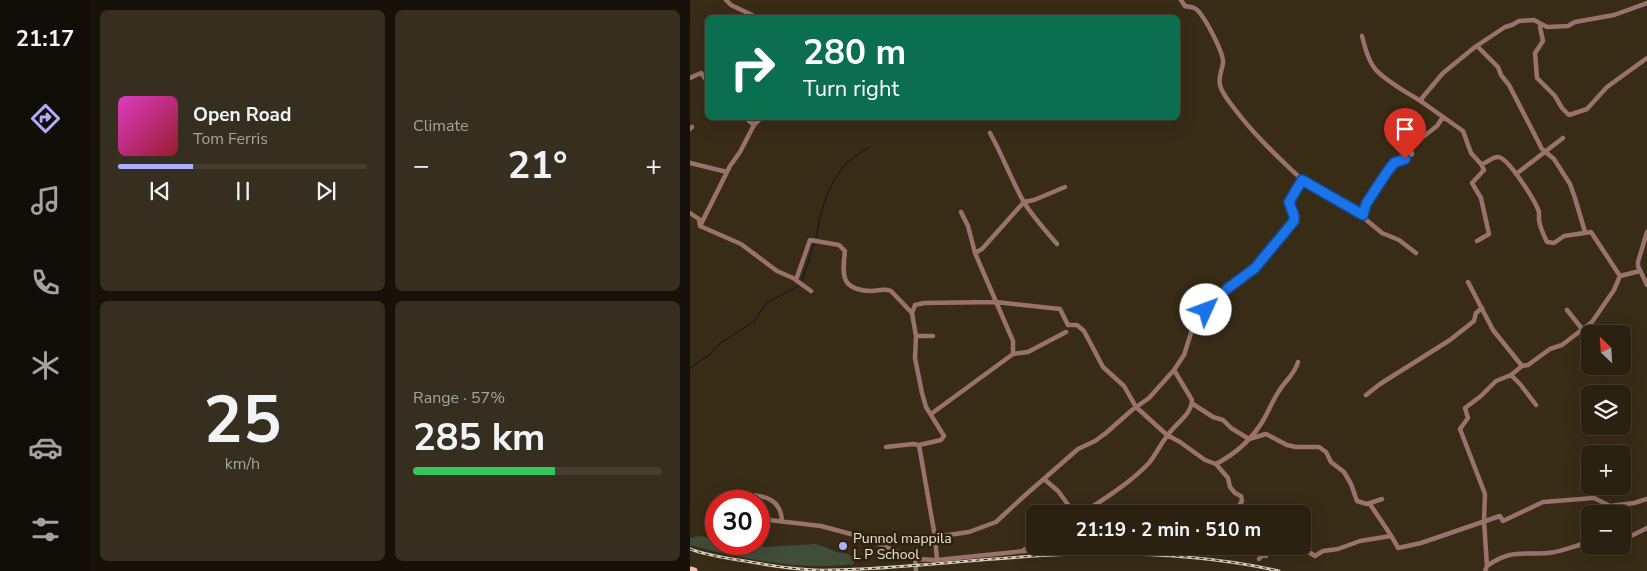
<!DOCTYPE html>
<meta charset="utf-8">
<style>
body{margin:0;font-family:"Nunito Sans",sans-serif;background:#362e1f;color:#f1f3f6;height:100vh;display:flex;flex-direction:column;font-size:19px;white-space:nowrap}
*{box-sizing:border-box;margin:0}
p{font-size:16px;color:#a5a39f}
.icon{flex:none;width:28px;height:28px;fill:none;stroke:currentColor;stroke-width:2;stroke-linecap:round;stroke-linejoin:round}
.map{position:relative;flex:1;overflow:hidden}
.panel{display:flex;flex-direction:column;gap:10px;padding:10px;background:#171209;width:600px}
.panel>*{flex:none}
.top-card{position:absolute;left:15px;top:15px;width:475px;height:105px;border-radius:8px;box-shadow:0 5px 20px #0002,0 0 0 1px #463e31;background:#0b6e4f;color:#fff;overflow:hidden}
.needle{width:32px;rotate:335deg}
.controls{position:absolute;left:891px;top:325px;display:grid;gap:10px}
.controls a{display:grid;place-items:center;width:50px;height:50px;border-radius:8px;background:#2a2111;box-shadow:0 5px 20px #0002,0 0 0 1px #463e31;font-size:25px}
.speed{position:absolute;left:15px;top:490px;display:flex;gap:10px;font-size:25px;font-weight:700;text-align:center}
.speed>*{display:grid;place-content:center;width:65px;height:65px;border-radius:50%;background:#2a2111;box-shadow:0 5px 20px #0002,0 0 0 1px #463e31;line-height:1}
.speed .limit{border:8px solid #d22;background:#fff;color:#111}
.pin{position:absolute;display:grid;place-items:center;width:42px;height:42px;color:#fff;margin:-51px -21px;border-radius:50% 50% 50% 0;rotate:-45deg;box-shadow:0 0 5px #0007}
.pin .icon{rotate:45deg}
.me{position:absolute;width:55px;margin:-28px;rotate:47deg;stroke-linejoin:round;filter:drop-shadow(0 0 4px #0008)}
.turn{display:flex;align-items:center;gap:18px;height:105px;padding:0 15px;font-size:22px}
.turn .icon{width:65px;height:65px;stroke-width:2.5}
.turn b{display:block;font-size:35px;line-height:42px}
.big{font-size:38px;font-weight:700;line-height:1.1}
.panel .widget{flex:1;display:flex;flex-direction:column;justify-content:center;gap:8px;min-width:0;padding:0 18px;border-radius:8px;background:#362e1f}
.panel .dial{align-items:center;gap:0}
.dial b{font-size:65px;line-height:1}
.song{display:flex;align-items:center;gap:15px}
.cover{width:60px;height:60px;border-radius:8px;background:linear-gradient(135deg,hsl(310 70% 55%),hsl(350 70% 35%))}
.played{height:5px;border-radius:2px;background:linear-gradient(90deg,#b0aefa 30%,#463e31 30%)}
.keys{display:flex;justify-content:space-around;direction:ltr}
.heat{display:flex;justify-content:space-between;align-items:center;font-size:28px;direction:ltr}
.charge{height:8px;border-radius:4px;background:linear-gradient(90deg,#34c759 57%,#463e31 0)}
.panel .tiles{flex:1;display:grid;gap:10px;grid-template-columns:repeat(2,1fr)}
.trip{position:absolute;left:336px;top:505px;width:285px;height:50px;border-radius:8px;background:#2a2111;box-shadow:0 5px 20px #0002,0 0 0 1px #463e31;font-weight:700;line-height:50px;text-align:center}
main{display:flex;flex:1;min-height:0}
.menu{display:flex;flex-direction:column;width:90px;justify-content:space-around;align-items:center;background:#110d07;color:#a5a39f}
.menu .icon{width:35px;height:35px}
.menu .active{color:#b0aefa}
.menu b{font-size:22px;color:#f1f3f6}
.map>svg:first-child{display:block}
.green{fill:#3f4d39}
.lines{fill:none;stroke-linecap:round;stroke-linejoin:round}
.stream{stroke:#071731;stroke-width:1}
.street{stroke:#9a726b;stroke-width:4.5}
.primary{stroke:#fcbaaf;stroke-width:7}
.rail-casing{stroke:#d8d0c3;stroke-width:3}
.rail{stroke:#2e220d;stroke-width:1;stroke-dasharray:4;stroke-linecap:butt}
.route-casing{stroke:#114b97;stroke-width:12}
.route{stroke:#1a73e8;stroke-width:9}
.poi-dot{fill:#b0aefa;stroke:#2e220d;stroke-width:2}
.labels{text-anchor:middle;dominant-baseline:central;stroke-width:5;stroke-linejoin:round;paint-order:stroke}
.poi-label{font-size:14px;fill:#eae3d6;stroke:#2e220d;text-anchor:start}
</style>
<main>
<nav class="menu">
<b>21:17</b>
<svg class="icon active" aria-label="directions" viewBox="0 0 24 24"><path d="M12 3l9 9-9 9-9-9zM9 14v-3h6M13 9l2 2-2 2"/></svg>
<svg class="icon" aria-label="music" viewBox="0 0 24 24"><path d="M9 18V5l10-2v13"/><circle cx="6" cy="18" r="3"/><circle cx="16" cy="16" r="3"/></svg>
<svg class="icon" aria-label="phone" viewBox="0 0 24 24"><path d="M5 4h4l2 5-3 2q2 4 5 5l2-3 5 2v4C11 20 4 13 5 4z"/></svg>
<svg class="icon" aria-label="climate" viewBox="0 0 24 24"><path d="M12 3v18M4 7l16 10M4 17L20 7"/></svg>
<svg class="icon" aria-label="car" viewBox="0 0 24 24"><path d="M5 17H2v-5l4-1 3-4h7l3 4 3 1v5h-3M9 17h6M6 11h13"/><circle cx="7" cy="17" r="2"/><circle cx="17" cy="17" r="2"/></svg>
<svg class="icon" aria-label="filters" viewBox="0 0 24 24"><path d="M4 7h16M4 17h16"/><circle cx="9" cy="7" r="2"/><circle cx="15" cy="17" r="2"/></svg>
</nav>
<section class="panel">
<div class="tiles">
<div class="widget">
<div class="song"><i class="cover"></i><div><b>Open Road</b><p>Tom Ferris</p></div></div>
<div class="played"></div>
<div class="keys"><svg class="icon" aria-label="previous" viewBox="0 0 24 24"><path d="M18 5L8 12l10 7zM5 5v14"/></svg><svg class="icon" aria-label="pause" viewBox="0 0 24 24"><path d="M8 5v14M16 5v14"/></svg><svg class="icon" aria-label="next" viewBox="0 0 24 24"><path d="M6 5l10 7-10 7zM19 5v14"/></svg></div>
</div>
<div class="widget"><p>Climate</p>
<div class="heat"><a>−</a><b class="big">21°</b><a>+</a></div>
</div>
<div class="widget dial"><b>25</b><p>km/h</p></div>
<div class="widget"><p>Range · 57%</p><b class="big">285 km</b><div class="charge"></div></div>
</div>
</section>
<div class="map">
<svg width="957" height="571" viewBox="0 0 957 571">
<rect width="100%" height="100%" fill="#382c17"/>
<path class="green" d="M 10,536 L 26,539 L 26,544 L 59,544 L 75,547 L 125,544 L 135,547 L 146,552 L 158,554 L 163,558 L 164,564 C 110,571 52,559 0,545 L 0,538 Z"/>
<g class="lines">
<path class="stream" d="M 126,237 C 131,211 137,184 157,163 C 163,157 172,152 179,147
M 112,281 L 124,244
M 0,368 L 19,355 L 29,344 L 65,321 L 70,312 L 78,302 L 110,285"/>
<path class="street" d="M 36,0 L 41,5 L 62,15 L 63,18
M 852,24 L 850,27 L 853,41 L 845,53 L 847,78 L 865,96 L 872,108 L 879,115 L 897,109 L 917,87 L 957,58
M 672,36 C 675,47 678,61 686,70 C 697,82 718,93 732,102
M 787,46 L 808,67 L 811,75 L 819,85 L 852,149 L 864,159 L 880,184 L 885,198 L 895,232
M 0,78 L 11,73 L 18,82
M 56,118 L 64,125
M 0,129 L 2,127
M 300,133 C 313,156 322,182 335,204 C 344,218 356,231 367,244
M 0,163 L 37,172
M 826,174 L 873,138
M 612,180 L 673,215
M 0,213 L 9,219 L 10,226 L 51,244 L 87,271 L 103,278 L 121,291
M 10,226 L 40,166 L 50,152 L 64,125 L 71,118
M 957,232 L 948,262 L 948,266 L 957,285
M 787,241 L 799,234 L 791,198 L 782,183 L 794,170 L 791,164
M 285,253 L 292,249 L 334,202 L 344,200 L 375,187
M 726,253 L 709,240 L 692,233 L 674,218 L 673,215 L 676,204 L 705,163 L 722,154 L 720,147 L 747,126 L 753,117
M 930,276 L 950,271
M 106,280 L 120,240 L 149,245 L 155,251 C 152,276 151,290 181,291 C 188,291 194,288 201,291 L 222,313
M 778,282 L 803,330 L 832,366 L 838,365 L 860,349 L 872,345 L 902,322 L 924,290 L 930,276 L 901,232 L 874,236 L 864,243 L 857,242 C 854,236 850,227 849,220 C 849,219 849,213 849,212 C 846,202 818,157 808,157 C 801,157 797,164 791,164 L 781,153 L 773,131 L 732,102 L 732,98 L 753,73 L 785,47 L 815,27 L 822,25 L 829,21 L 844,20 L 857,27 L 878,26 L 885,22 L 924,15 L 957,3
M 877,310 L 893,330
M 226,336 L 243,336
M 323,354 L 338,352 L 376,332
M 821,375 L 830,384 L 846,405
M 676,395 L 690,384 L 760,340 L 784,321 L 786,313 L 792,308
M 503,404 L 523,417 L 533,420 L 541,428 L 559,439 L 576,434 L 597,445 L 606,447 L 629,447 L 636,452 L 641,462 L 654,472 L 661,484 L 667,501 L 677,504 L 692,499
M 241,414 L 323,354 L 323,341 L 285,253 L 278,226 L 271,212
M 196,447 L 223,444 L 229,445
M 526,464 C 545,454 563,438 574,419 C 579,410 583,400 589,391 C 595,381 605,374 608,362
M 354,479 L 368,491 L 385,514
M 57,495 C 76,495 91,500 92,521
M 680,504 C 688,517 702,535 708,548 L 731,543 L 810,516 L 813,521 L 853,502 L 904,498 L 920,506 L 944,503 L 957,499
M 391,514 C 414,499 440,483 459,463 C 467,453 472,441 481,431 C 488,422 502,413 502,400 L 484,370
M 79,520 L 131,526 L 172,537 L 225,559 L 247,560 L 245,537 L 279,532 L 306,522 L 332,498 L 388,449 L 405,441 L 416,433 L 442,410 L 459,398 L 484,370 L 494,355 L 501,333 L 516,310 L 537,289 L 565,268 L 604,221 L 604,216 L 599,202 L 612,180 C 588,157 564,135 544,108 C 539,101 532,94 530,85 C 528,77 532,71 533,63 C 534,53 514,15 506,9 C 503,7 498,7 495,6 L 491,0
M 245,537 L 229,445 L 251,440 L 254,436 L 236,407 L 232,393 L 225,358 L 226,336 L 222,313 L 225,305 L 234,303 L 306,302 L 370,309 L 378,325 L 387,325 L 394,331 L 413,367 L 434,386 L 446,407 L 477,435 L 490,442 L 515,460 L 526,464 L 538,478 L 540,487 L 545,493 L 551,496 L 552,501 L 544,514
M 932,537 L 943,535 L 957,528
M 595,546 L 596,550 L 611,547 L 625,556 L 633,551 L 648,549 L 670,541 L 701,536
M 334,550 L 345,543
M 225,559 L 226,571
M 569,559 L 573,555 L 576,556 L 581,546
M 247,560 L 344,550 L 436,546
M 797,566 C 821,549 832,555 858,553 C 872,552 886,545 900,542
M 795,571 L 797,566 L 794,521 L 795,494 L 770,429 L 778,418 L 775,408 L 791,396 L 806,381 L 821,375 L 832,366"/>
<path class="primary" d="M 0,570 L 4,571"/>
<g class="rail-casing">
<path id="rail" d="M 0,549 C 18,556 36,558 55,561 C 83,566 113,571 141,570 C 204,569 267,561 330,557 C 416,551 504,552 589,571"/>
</g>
<use href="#rail" class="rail"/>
</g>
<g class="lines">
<g class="route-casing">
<path id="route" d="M 516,310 L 537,289 L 565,268 L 604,221 L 604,216 L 599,202 L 612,180 L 673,215 L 676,204 L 697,172 L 704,163 L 715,159"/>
</g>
<use href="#route" class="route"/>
</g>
<circle class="poi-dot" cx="153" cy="546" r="5"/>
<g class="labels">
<g class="poi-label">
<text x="163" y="538">Punnol mappila<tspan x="163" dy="16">L P School</tspan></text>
</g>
</g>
</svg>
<div class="controls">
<a><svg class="needle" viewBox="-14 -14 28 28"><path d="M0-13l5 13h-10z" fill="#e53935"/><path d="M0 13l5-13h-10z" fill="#a5a39f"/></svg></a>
<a><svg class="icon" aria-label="layers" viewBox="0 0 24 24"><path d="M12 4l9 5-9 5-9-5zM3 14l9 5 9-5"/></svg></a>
<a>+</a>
<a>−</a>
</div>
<div class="speed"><div class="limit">30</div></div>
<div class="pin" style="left:715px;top:159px;background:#d93025"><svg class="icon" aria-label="arrive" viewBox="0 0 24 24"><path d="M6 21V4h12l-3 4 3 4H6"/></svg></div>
<svg class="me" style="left:516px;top:310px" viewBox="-20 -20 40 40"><circle r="19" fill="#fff"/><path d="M0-13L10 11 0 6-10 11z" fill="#1a73e8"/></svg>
<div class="trip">21:19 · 2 min · 510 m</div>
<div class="top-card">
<div class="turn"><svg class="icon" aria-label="right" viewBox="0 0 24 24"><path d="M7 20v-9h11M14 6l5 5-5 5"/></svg><div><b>280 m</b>Turn right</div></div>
</div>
</div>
</main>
